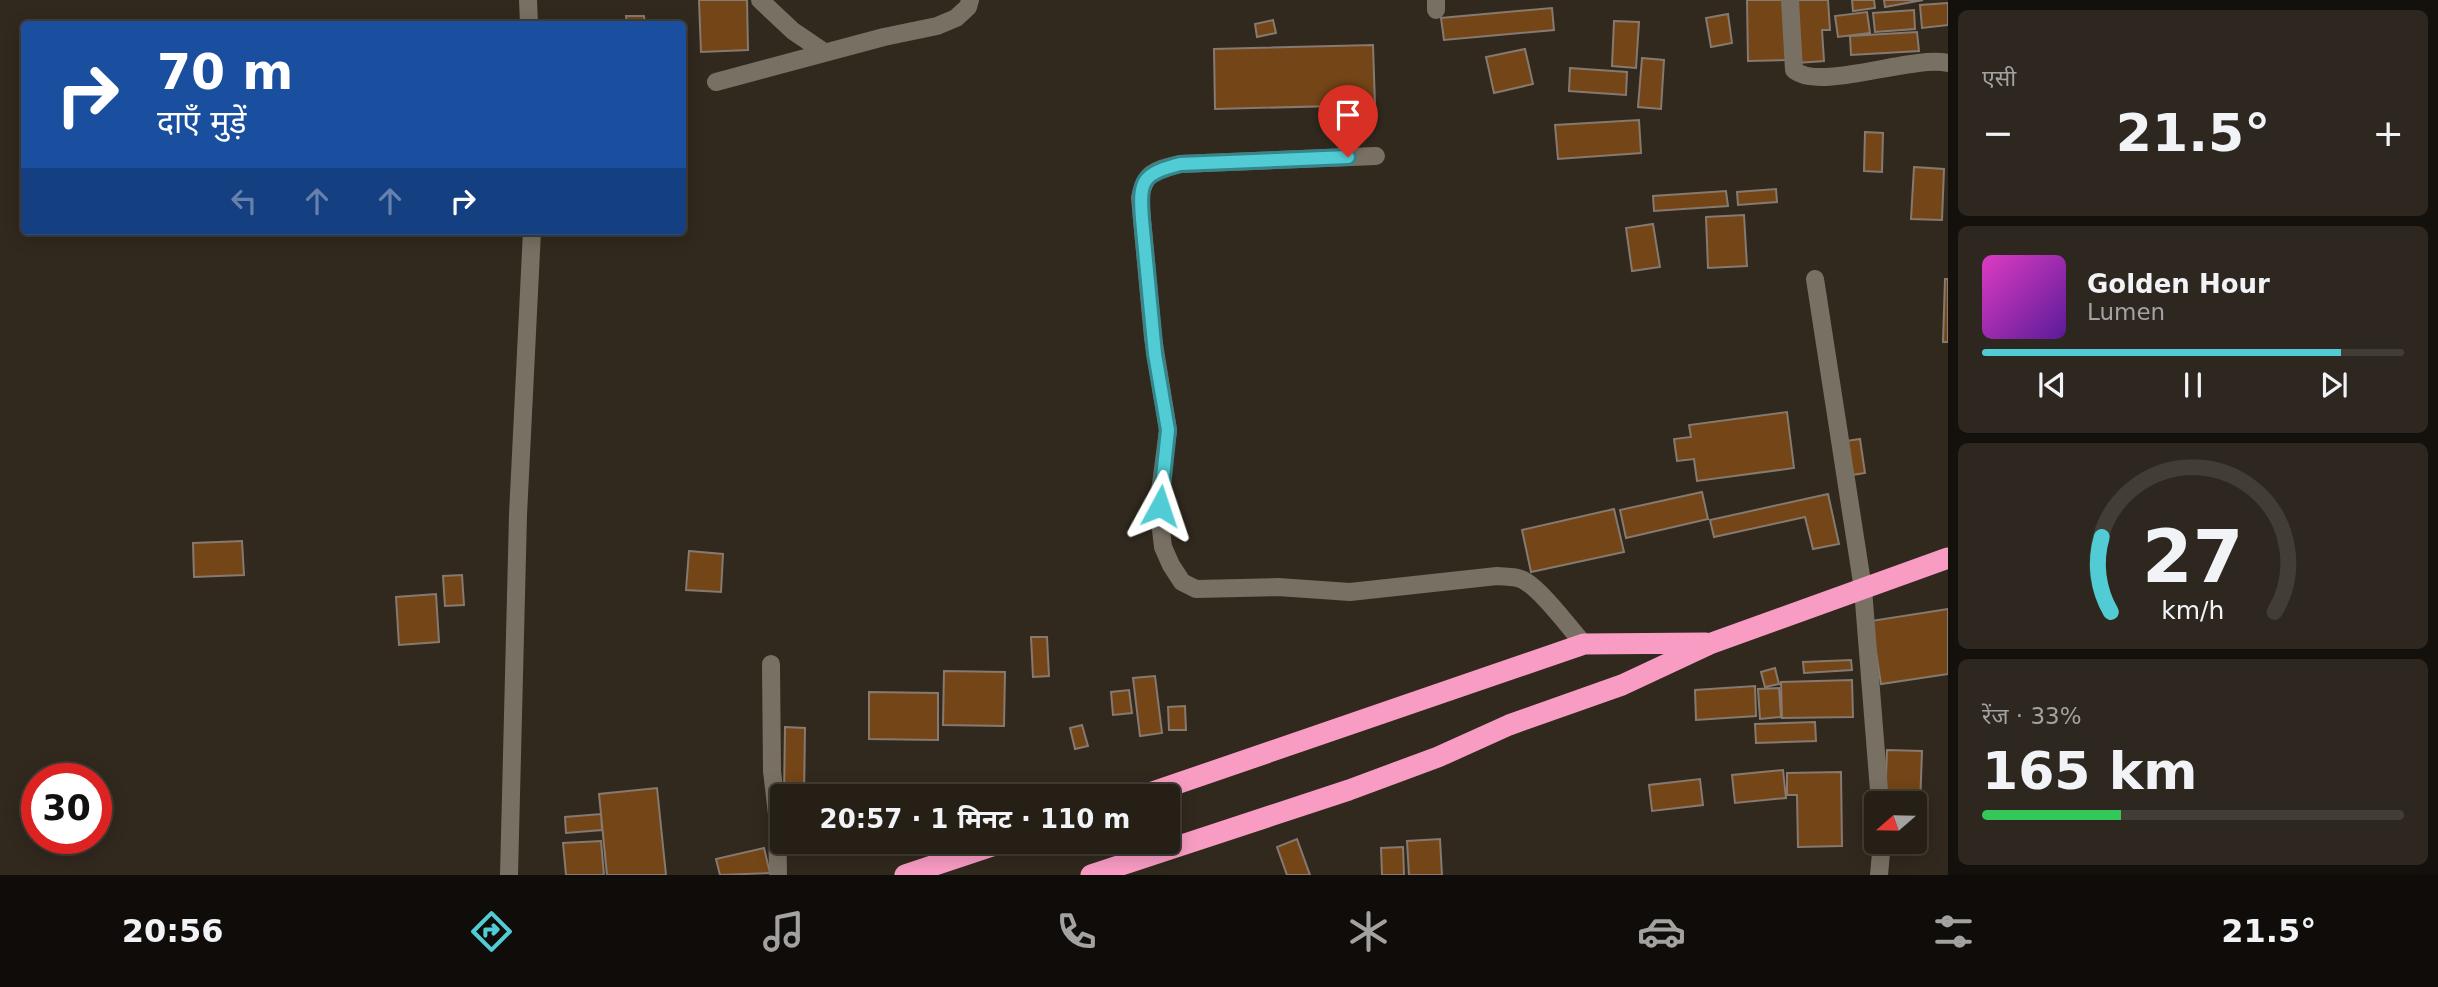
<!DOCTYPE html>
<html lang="hi">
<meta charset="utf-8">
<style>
body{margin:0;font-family:"DejaVu Sans","Noto Sans Devanagari",sans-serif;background:#2d271f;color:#f1f3f6;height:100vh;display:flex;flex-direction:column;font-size:26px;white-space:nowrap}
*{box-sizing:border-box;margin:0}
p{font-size:23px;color:#a3a2a1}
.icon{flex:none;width:38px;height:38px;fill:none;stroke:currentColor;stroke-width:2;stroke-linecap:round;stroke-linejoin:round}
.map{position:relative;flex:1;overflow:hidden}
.panel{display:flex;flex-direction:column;gap:10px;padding:10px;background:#14110c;width:490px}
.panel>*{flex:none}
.top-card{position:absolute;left:21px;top:21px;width:665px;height:214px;border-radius:7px;box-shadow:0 4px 18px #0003,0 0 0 2px #423d35;background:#1a4fa0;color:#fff;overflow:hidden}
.needle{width:46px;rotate:250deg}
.buttons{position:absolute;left:1864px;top:791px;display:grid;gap:14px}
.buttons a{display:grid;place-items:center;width:63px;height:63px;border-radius:7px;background:#251f16;box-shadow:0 4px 18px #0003,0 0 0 2px #423d35;font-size:35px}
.speed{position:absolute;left:21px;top:763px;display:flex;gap:14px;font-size:35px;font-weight:700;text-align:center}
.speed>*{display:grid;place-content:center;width:91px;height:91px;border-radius:50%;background:#251f16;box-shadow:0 4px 18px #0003,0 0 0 2px #423d35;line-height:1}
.speed .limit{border:10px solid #d22;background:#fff;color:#111}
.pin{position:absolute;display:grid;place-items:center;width:60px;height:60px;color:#fff;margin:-72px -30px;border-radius:50% 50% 50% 0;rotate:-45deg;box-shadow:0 0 7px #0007}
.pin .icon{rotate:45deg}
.me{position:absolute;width:77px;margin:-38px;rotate:5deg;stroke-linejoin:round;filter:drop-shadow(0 0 5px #0008)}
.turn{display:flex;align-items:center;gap:24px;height:147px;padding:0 21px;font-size:32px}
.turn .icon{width:91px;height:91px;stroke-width:2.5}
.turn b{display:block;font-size:49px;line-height:60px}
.lanes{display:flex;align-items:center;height:66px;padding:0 21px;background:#0003;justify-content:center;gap:35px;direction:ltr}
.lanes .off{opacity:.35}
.big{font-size:52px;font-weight:700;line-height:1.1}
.panel .widget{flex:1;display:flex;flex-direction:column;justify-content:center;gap:10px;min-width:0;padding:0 24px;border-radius:10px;background:#2d271f}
.panel .dial{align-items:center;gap:0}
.dial svg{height:182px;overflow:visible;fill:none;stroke:#423d35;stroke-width:7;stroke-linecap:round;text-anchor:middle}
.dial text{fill:#f1f3f6;stroke:none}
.song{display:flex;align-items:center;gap:21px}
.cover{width:84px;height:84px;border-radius:10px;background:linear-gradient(135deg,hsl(310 70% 55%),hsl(270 70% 35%))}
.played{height:7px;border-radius:4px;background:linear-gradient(90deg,#51ccd4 85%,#423d35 85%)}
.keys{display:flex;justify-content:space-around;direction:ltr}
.heat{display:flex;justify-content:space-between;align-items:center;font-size:38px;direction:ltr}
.charge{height:10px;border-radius:5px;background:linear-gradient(90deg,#34c759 33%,#423d35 0)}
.trip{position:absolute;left:770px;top:784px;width:410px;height:70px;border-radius:7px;background:#251f16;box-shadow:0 4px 18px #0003,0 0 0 2px #423d35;font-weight:700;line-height:70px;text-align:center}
.tab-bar{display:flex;height:112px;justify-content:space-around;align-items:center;background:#0f0c09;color:#a3a2a1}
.tab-bar .icon{width:49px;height:49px}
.tab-bar .on{color:#51ccd4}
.tab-bar b{font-size:32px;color:#f1f3f6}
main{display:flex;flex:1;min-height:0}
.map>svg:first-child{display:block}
.building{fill:#734517;stroke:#86796f;stroke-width:2}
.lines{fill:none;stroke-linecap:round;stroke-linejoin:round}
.street{stroke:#787063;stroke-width:18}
.highway{stroke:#f99cc4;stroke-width:21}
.route-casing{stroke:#35858a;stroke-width:18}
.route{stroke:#51ccd4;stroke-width:12}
</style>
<main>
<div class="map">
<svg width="1948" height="875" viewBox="0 0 1948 875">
<rect width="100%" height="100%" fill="#31291e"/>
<path class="building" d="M 699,0 L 747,0 L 748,50 L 701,52 Z
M 1747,0 L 1786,0 L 1787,60 L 1748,61 Z
M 1793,0 L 1828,0 L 1830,30 L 1822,30 L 1824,61 L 1797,63 Z
M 1852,0 L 1874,0 L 1875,8 L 1853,11 Z
M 1884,0 L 1923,0 L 1885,7 Z
M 1948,3 L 1948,25 L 1922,28 L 1920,5 Z
M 1552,8 L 1554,30 L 1444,40 L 1441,18 Z
M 1914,10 L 1915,29 L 1875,32 L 1873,13 Z
M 1867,12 L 1870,33 L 1838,37 L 1835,16 Z
M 1728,14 L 1732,43 L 1711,47 L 1706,18 Z
M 626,16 L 644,16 L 645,24 L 627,24 Z
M 1273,20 L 1276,33 L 1257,37 L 1255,24 Z
M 1614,21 L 1639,22 L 1636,68 L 1612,66 Z
M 1917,32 L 1919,51 L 1851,55 L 1850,36 Z
M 1373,45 L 1375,105 L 1215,109 L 1214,49 Z
M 1525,49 L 1533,84 L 1494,93 L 1486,57 Z
M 1642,58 L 1664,60 L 1661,109 L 1638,107 Z
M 1570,68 L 1627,72 L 1626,95 L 1569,91 Z
M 1639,120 L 1641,153 L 1558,159 L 1555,125 Z
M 1865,132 L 1883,133 L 1882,172 L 1864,171 Z
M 1914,167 L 1944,169 L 1942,220 L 1911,219 Z
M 1776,189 L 1777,202 L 1738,205 L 1737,192 Z
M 1726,191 L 1728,206 L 1654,211 L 1653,196 Z
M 1744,215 L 1747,266 L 1708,268 L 1706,217 Z
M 1653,224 L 1660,267 L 1632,271 L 1626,228 Z
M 1945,279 L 1948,279 L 1948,342 L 1943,342 Z
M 1787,412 L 1794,468 L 1697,481 L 1694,459 L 1677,461 L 1674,439 L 1691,437 L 1689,425 Z
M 1860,439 L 1865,473 L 1852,475 L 1846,441 Z
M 1702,492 L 1708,519 L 1626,538 L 1620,510 Z
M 1828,494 L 1839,544 L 1813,549 L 1805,517 L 1714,537 L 1710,520 Z
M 1614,509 L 1624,552 L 1531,572 L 1522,530 Z
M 242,541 L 244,575 L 194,577 L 193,543 Z
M 689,551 L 723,554 L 721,592 L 686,590 Z
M 462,575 L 464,605 L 445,606 L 443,576 Z
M 436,594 L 439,642 L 399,645 L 396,597 Z
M 1948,609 L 1948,674 L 1881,684 L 1871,621 Z
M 1031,637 L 1047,637 L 1049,676 L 1033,677 Z
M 1851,660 L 1852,670 L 1804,673 L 1803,662 Z
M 1775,668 L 1779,684 L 1765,687 L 1761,672 Z
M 944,671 L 1005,672 L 1004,726 L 943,725 Z
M 1155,676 L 1162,733 L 1140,736 L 1133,678 Z
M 1852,680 L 1853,717 L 1782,718 L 1781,682 Z
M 1755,686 L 1756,716 L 1696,720 L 1695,690 Z
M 1779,688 L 1781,717 L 1760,719 L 1758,689 Z
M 1129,690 L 1132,713 L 1113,715 L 1111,692 Z
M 869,692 L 938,693 L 938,740 L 869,739 Z
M 1185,706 L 1186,730 L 1169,730 L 1168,707 Z
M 1815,722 L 1816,741 L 1756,743 L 1755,724 Z
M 1082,725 L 1088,746 L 1075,749 L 1070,728 Z
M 785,727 L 805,728 L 804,796 L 784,796 Z
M 1887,750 L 1922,751 L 1920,806 L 1914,806 L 1914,803 L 1885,803 Z
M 1783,770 L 1786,798 L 1735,803 L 1732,775 Z
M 1841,772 L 1842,846 L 1798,847 L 1797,795 L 1787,795 L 1787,773 Z
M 1700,779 L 1703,805 L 1652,811 L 1649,785 Z
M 657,788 L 666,875 L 607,875 L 599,794 Z
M 601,814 L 602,830 L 566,833 L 565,817 Z
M 1297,839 L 1310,875 L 1287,875 L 1277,847 Z
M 1440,839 L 1442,875 L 1409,875 L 1407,841 Z
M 601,841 L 604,875 L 566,875 L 563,843 Z
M 787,842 L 802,842 L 802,849 L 787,849 Z
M 1403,847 L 1404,875 L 1382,875 L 1381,848 Z
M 764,848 L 770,873 L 720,875 L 716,859 Z"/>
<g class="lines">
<path class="street" d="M 528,0 L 529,24
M 760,0 L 793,31 L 824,52
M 1436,0 L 1436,10
M 1790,0 L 1794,70 C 1820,92 1911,55 1948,63
M 716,82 L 884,37 L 937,26 L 956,18 L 968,7 L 970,0
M 1376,156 L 1180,164 C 1156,170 1145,171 1140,198 L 1153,338 L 1168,430 L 1160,492 L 1160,521 L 1163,547 L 1171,565 L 1182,582 L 1196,589 L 1278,587 L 1350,592 L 1497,576 C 1507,577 1517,576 1525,581 C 1544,593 1568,626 1584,644
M 1815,279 L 1863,589 L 1880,803
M 771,664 L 772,771 L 777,814 L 778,875
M 509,875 L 518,515 L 532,231
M 1879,875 L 1882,842"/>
<path class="highway" d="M 1141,796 L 1584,644 L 1706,643
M 905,875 L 1004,842
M 1091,875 L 1349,790 L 1438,757 L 1509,725 L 1622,685 L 1712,643 L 1948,558"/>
</g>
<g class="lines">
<g class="route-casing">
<path id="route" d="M 1160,506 L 1168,430 L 1155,354 L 1142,219 C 1139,180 1142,174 1180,164 L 1348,157"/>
</g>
<use href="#route" class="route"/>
</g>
</svg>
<div class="buttons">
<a><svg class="needle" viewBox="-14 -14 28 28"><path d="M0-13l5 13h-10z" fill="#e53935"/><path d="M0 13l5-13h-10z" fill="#a3a2a1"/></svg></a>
</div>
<div class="speed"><div class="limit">30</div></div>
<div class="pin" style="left:1348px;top:157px;background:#d93025"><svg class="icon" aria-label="arrive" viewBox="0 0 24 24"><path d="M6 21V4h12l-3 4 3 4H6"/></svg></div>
<svg class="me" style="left:1160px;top:506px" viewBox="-20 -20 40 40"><path d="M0-17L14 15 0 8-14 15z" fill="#51ccd4" stroke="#fff" stroke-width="4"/></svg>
<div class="trip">20:57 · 1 मिनट · 110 m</div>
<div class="top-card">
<div class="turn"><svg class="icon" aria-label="right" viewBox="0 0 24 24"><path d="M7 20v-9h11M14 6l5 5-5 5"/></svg><div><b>70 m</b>दाएँ मुड़ें</div></div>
<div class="lanes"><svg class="icon off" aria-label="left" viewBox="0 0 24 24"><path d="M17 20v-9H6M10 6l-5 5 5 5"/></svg><svg class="icon off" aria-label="ahead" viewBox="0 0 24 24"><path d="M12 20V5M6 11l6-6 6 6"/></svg><svg class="icon off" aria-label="ahead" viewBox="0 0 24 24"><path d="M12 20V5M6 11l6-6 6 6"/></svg><svg class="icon" aria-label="right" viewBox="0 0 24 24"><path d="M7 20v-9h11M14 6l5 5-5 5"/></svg></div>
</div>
</div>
<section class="panel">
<div class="widget"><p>एसी</p>
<div class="heat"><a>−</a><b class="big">21.5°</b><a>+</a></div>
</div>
<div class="widget">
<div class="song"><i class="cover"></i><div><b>Golden Hour</b><p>Lumen</p></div></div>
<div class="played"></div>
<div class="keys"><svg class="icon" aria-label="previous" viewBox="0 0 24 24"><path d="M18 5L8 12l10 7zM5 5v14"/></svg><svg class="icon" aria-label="pause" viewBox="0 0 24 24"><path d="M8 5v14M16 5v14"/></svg><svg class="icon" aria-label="next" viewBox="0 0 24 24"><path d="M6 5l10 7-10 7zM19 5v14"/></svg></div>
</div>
<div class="widget dial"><svg viewBox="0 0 100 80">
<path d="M14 69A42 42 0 1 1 86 69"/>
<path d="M14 69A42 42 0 0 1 10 36" stroke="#51ccd4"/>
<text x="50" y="56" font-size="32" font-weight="700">27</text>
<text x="50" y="72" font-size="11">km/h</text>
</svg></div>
<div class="widget"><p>रेंज · 33%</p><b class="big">165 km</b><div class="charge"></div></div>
</section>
</main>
<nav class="tab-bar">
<b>20:56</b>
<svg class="icon on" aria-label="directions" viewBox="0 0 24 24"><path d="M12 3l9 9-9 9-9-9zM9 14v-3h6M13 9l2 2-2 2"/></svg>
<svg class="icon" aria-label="music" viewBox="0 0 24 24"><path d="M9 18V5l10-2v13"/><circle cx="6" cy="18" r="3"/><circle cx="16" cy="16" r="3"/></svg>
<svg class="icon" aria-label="phone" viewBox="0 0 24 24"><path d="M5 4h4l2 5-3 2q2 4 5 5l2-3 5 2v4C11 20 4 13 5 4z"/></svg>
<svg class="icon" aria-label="climate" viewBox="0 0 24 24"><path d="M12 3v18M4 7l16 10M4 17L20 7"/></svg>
<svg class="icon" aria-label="car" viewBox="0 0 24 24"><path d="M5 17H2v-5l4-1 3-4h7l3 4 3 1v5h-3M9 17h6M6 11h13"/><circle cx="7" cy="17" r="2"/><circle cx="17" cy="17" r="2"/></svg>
<svg class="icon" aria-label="filters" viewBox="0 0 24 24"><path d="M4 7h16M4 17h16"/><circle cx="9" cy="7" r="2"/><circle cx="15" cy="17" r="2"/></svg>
<b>21.5°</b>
</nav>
